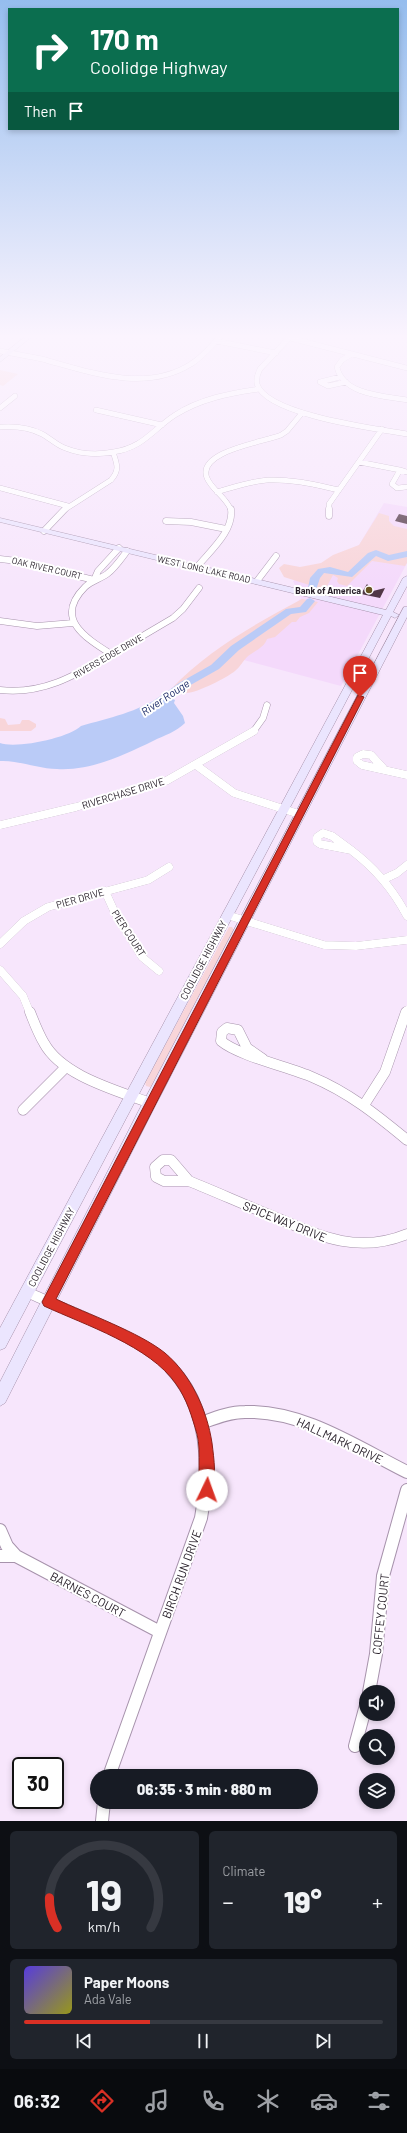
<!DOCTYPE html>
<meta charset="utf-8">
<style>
body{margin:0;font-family:Barlow,sans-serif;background:#20242c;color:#f1f3f6;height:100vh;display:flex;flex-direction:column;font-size:15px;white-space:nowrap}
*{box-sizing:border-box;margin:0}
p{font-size:13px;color:#9ea1a6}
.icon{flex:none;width:22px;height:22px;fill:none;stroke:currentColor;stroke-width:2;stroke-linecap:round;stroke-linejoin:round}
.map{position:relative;height:1821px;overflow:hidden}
.side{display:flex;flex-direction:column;gap:10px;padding:10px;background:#0d0f14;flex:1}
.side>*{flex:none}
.hud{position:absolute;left:8px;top:8px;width:391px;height:122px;border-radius:0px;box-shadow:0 2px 6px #0003;background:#0b6e4f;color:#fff;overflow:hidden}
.buttons{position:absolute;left:359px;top:1685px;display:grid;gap:8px}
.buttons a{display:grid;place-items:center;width:36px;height:36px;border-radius:50%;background:#171b24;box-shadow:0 2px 6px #0003;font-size:20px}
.speed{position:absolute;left:12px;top:1757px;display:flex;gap:8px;font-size:20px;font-weight:700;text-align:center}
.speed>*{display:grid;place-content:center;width:52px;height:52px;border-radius:50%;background:#171b24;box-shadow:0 2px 6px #0003;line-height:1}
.speed .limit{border:2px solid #111;border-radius:6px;background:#fff;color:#111}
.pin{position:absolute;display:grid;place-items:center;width:34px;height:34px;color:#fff;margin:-41px -17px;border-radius:50% 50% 50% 0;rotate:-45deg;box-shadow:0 0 4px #0007}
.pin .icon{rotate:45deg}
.me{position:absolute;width:44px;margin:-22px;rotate:3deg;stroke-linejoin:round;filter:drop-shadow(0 0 3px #0008)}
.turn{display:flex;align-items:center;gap:14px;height:84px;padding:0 16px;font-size:18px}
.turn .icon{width:52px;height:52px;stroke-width:2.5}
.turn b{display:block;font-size:28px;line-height:34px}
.then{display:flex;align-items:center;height:38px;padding:0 16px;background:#0003;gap:8px;font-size:15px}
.big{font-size:30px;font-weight:800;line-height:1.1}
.side .widget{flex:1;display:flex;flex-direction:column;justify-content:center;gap:6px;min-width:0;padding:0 14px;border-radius:6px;background:#20242c}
.side .dial{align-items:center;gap:0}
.dial svg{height:104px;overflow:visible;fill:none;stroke:#363941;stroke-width:7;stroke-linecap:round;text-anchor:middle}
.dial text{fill:#f1f3f6;stroke:none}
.song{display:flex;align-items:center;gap:12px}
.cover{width:48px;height:48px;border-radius:6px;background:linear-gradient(135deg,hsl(250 70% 55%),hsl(60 70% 35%))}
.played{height:4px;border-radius:2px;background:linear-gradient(90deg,#d93025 35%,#363941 35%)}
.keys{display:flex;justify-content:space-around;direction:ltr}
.heat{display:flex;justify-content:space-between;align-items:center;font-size:22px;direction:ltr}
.side .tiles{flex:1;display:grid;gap:10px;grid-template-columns:1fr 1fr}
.widget:last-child{grid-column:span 2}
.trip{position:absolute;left:90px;top:1769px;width:228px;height:40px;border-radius:20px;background:#171b24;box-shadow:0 2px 6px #0003;font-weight:800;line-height:40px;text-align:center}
.menu{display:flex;height:64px;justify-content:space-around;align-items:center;background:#090b0e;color:#9ea1a6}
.menu .icon{width:28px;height:28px}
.menu .active{color:#d93025}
.menu b{font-size:18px;color:#f1f3f6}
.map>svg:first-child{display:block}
.built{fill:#f4d9fb}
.green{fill:#f8d5d9}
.water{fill:#bacbf7}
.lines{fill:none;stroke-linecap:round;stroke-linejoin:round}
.river{fill:#bacbf7;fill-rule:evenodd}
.building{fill:#513746}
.street-far4-casing{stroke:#a793ac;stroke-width:5.5}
.street-far3-casing{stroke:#a793ac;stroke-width:7}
.street-far2-casing{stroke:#a793ac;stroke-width:8}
.street-far1-casing{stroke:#a793ac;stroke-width:11}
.street-casing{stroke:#a793ac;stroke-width:14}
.secondary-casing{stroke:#a793ac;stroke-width:1}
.street-far4{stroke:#fff;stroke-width:5}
.street-far3{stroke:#fff;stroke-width:6}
.street-far2{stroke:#fff;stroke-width:8}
.street-far1{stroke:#fff;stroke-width:10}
.street{stroke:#fff;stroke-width:12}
.secondary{fill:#ebe5fe;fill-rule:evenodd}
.route{fill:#d93025;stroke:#8d1f18}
.poi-dot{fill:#675221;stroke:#fff;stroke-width:1.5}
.labels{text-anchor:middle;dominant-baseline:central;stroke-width:4;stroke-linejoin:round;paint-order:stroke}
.far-street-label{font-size:9px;fill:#29212b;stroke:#fff}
.far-poi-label{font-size:9px;font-weight:bold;fill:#29212b;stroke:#fff;text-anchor:end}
.street-label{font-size:10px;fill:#29212b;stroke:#fff}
.water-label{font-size:11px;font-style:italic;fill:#172664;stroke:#fff}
.near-street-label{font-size:12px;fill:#29212b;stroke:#fff}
</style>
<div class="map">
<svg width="407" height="1821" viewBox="0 0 407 1821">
<rect width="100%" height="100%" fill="#f7e6fc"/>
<path class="built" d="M 384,503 L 407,507 L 407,563 L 341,686 L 225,655 L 289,611 L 301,598 L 293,581 L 359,545 Z"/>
<path class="green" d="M 0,370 L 18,374 L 3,386 L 0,385 Z
M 379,513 L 389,516 L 389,521 L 394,526 L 407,529 L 407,563 L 405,566 L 372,561 L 347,586 L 339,584 L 337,581 L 338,578 L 333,575 L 325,590 L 284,577 L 279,568 L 284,564 L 300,567 L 321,563 L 333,555 L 359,545 Z
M 302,599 L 318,602 L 309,613 L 300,617 L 296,622 L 292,622 L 275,637 L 267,639 C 264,648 254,651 247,657 C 243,661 240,667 235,671 C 228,677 195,694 186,693 C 181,693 176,691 171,689 C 208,650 255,624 302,599 Z
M 0,718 L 5,719 L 8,725 L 20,724 L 22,720 L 29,720 L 36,724 L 36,727 L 31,731 L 0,731 Z
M 229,927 L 232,927 L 234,930 L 154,1084 L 150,1087 L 146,1086 L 145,1082 Z"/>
<path class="water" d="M 162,695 L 175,700 L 174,703 L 183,716 L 185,723 C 176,732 165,735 153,741 C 124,755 91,771 57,769 C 38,769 19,760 0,761 L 0,743 C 16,749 69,738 81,726 C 108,718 139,712 162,695 Z"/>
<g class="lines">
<path class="river" d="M 376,550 L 389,555 L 407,551 L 407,557 L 388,561 L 376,556 L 352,577 L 324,573 L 320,578 L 316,590 L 310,590 L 308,588 L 310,578 L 318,569 L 330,567 L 348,572 L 368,553 Z
M 310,598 L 315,601 L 306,612 L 291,614 L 239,650 L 219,669 L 187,687 L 157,709 L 149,709 L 148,707 L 149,705 L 179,683 L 211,665 L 231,646 L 286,609 L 300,607 L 307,599 Z"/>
</g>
<path class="building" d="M 399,514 L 407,516 L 407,524 L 395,521 Z
M 367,584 L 373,591 L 385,588 L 380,598 L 361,594 Z"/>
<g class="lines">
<g class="street-far4-casing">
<path id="street-far4" d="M 292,335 L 260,369 C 258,373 256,379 257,384 C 266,415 378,429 407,434
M 395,335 L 400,335
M 290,338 L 407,368
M 216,341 L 276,353
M 0,351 C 14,354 28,356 42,359 C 90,372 145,393 191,364 C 203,357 212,345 222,335
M 352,354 L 342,360 L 337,367 C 343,395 384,396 407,400
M 340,377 L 320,382 L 328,386 L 346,382
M 0,408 L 15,396
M 96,410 L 162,425
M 0,427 C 14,426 29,427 42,434 C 50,438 56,445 65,448 C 80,454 97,455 113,452 C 143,448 152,430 175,415 C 200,399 230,393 259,389
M 359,462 L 400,470
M 407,472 L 400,470 L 392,484 L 397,488 L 407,487
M 0,488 L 68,506
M 217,492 C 234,487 251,481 268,480 C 293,479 316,485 339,490
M 64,510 L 111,480 C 120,470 117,464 113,452
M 231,510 C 226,497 212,490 207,478 C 196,451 265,442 281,435 L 287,431 L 302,413
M 329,510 L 329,504 L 382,429"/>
</g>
<g class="street-far3-casing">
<path id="street-far3" d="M 329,509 L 329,516
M 166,521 L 191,522 L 226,529
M 44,531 L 65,509
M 0,559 L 17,561 L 94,580
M 197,567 C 210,551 234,531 231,509
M 94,580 L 98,571 L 119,548
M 257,581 L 276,556
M 0,621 L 37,626 L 73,623
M 111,654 C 84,637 54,618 85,587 C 91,581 100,579 107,574 C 115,568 121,559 127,551
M 0,690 C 43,695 76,675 112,654 C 132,642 153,630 173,618 L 183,609 L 199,588
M 253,732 L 263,718 L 267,705"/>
</g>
<g class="street-far2-casing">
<path id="street-far2" d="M 196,765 L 234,793 L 299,814
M 383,768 L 371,755 L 363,754 L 357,757 L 357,761 L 362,765 L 407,775
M 0,825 L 76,807 L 166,781 L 254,731
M 323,833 L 332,836 L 351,850 L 320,844 L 317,842 L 317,837 Z
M 351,850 C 375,868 393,889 407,916
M 384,879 L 397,873 L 407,865
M 105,891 L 115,913 L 142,957 L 159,971
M 227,915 L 324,945 L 356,946 L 407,940
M 0,944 L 24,921 L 48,907 L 148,880 L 169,867
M 0,970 L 23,996 L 30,1013
M 406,1013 L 407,1010"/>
</g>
<g class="street-far1-casing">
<path id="street-far1" d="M 30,1012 C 34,1022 38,1033 44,1043 C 62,1076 116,1090 150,1103
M 263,1059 L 247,1048 L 238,1030 L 227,1028 L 222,1032 L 221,1041 C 239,1056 289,1067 312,1077 C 348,1092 377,1115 407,1140
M 364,1105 L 385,1072 L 406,1012
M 23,1110 L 66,1067
M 163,1160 L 171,1160 L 189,1181 L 164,1181 L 156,1177 L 155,1167 Z
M 189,1181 C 216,1192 243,1204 270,1215 C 317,1235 356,1255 407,1234
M 27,1292 C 73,1314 137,1333 172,1369"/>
</g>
<g class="street-casing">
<path id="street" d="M 201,1423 C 215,1418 230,1412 245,1412 C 303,1410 357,1447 407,1472
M 0,1530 L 7,1546 L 16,1556 L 160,1632
M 0,1556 L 16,1556
M 369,1692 L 376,1654 L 383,1576 L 407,1490
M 355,1746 L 366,1705
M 109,1776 L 201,1518 C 210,1467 209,1408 171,1368
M 102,1821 L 104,1802"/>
</g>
<g class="secondary-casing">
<path id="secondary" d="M 27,335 L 34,335 L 0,362 L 0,357 Z
M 0,518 L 386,610 L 403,578 L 407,576 L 407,586 L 393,612 L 399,615 L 395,618 L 391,616 L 5,1348 L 0,1350 L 0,1328 L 383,615 L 0,522 Z
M 404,607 L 407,607 L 407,617 L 148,1120 L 5,1403 L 0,1406 L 0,1382 L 138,1112 Z"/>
</g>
<use href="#street-far4" class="street-far4"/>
<use href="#street-far3" class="street-far3"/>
<use href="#street-far2" class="street-far2"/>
<use href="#street-far1" class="street-far1"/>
<use href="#street" class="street"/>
<use href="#secondary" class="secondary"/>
</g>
<linearGradient id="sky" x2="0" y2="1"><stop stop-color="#95bdee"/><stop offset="0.57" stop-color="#fbf4fe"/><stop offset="1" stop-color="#fbf4fe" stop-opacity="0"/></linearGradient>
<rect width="407" height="590" fill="url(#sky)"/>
<path class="route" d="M 358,695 L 364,697 L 56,1299 C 87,1314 139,1332 165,1353 C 191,1375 207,1410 212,1443 C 214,1459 217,1480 211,1494 L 207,1496 L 202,1494 C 196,1481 202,1452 197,1434 C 192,1417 187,1399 176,1384 C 150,1346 85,1325 44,1306 L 42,1302 Z"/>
<circle class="poi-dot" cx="369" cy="590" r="4"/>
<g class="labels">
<g class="far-street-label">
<text transform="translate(47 568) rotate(13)">OAK RIVER COURT</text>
<text transform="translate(204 569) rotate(13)">WEST LONG LAKE ROAD</text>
<text transform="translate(108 656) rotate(-30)">RIVERS EDGE DRIVE</text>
</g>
<g class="far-poi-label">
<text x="361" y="590">Bank of America</text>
</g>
<g class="street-label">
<text transform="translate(123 793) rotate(-17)">RIVERCHASE DRIVE</text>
<text transform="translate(80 898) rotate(-16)">PIER DRIVE</text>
<text transform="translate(129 933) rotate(57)">PIER COURT</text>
<text transform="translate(203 960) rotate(-62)">COOLIDGE HIGHWAY</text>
<text transform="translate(51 1247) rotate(-62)">COOLIDGE HIGHWAY</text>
</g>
<g class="water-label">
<text transform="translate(165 697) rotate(-34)">River Rouge</text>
</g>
<g class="near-street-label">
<text transform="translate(285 1221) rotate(22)">SPICEWAY DRIVE</text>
<text transform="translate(340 1440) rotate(25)">HALLMARK DRIVE</text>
<text transform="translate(181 1574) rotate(-70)">BIRCH RUN DRIVE</text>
<text transform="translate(88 1594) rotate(28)">BARNES COURT</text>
<text transform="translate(380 1614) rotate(-84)">COFFEY COURT</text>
</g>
</g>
</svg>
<div class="buttons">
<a><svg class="icon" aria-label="sound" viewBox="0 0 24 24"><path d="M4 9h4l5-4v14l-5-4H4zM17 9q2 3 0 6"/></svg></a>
<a><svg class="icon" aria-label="search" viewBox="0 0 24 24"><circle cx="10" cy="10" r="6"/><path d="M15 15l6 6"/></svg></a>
<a><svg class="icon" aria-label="layers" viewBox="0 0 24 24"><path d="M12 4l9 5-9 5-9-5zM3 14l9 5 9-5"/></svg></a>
</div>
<div class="speed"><div class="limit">30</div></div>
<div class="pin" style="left:360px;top:697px;background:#d93025"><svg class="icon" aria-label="arrive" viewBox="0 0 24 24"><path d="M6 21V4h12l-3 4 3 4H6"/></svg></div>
<svg class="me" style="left:207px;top:1490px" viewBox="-20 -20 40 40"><circle r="19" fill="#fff"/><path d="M0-13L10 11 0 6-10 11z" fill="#d93025"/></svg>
<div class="trip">06:35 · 3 min · 880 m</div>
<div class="hud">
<div class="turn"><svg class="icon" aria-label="right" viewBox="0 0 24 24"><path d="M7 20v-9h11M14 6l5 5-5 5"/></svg><div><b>170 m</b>Coolidge Highway</div></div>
<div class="then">Then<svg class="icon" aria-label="arrive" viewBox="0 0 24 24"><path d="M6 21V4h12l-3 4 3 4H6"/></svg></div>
</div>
</div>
<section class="side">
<div class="tiles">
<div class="widget dial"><svg viewBox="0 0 100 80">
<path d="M14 69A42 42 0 1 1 86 69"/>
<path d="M14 69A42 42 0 0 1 8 46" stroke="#d93025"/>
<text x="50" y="56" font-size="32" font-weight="700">19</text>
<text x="50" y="72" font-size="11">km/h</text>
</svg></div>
<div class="widget"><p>Climate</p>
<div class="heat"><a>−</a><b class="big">19°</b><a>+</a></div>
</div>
<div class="widget">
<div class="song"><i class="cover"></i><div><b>Paper Moons</b><p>Ada Vale</p></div></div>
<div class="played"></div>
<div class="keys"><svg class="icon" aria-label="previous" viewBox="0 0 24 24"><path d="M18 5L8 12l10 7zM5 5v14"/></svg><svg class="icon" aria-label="pause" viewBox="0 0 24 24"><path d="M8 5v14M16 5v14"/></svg><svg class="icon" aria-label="next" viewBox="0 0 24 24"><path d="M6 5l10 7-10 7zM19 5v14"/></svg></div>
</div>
</div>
</section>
<nav class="menu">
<b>06:32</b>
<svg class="icon active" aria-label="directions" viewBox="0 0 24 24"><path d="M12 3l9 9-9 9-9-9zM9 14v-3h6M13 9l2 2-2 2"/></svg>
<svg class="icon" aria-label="music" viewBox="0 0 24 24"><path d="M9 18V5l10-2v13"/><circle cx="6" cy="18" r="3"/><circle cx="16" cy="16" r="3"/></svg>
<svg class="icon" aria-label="phone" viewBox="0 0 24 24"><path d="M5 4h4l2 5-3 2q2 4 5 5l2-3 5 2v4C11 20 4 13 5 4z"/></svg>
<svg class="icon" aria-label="climate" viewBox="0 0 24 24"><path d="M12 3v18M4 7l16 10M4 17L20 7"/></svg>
<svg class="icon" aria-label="car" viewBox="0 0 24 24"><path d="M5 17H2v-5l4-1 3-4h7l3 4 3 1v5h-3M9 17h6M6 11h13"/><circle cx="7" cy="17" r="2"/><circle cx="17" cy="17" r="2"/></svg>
<svg class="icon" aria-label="filters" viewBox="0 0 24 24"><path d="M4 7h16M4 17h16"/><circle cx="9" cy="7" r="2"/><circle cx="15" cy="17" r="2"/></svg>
</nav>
